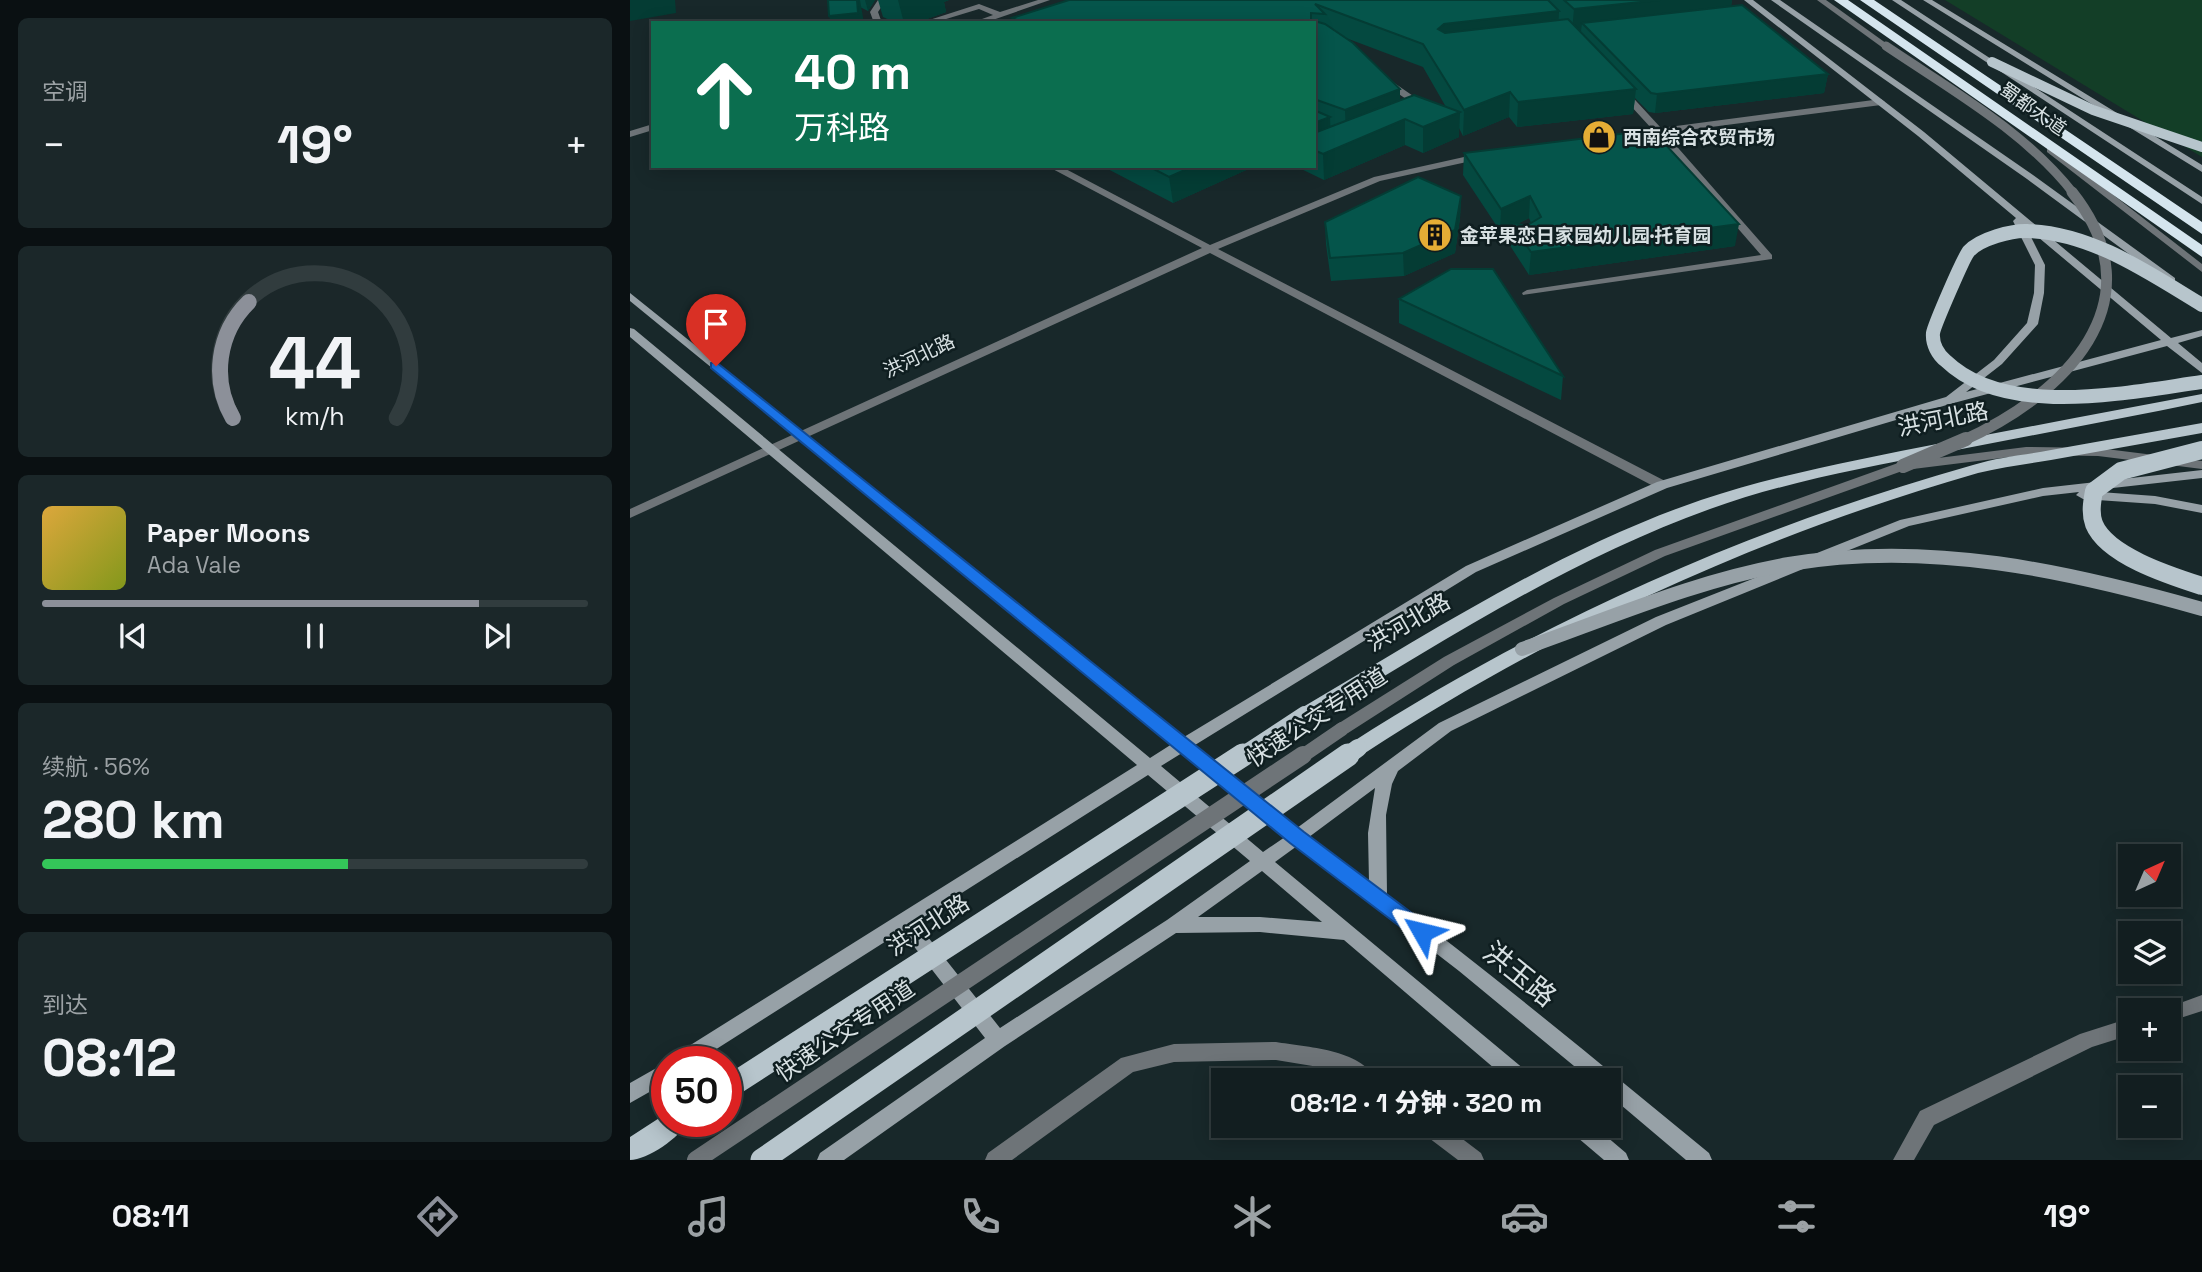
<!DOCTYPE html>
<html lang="zh">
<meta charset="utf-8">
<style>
body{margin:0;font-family:"Space Grotesk","Noto Sans SC",sans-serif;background:#1b2729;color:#f1f3f6;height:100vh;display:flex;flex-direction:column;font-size:26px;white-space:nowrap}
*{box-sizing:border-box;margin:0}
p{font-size:23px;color:#9ca2a5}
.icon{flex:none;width:38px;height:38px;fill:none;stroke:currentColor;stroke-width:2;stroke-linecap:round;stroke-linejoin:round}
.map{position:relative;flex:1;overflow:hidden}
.drawer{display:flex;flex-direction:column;gap:18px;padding:18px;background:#0a1012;width:630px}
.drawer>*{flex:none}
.banner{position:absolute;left:21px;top:21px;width:665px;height:147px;border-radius:0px;box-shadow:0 4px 18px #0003,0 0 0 2px #313c3e;background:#0b6e4f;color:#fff;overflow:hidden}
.needle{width:46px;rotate:44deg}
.tools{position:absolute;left:1488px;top:844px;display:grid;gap:14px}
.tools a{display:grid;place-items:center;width:63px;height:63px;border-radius:0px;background:#121e20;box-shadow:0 4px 18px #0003,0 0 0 2px #313c3e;font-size:35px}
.speed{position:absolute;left:21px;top:1046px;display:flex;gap:14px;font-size:35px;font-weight:700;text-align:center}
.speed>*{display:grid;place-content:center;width:91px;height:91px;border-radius:50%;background:#121e20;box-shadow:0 4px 18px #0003,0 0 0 2px #313c3e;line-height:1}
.speed .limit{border:10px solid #d22;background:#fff;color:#111}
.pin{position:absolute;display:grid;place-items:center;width:60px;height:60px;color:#fff;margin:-72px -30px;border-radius:50% 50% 50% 0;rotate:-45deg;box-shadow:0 0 7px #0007}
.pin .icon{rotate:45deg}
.me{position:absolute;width:77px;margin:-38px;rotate:307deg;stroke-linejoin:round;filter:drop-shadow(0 0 5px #0008)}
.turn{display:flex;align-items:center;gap:24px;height:147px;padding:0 28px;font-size:32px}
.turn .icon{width:91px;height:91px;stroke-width:2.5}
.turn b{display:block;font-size:49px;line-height:60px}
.big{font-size:52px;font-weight:800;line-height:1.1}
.drawer .tile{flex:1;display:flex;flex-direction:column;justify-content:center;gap:10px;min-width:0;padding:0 24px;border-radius:10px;background:#1b2729}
.drawer .dial{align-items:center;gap:0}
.dial svg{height:182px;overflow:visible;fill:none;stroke:#313c3e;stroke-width:7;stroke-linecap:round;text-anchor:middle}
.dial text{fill:#f1f3f6;stroke:none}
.song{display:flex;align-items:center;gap:21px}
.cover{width:84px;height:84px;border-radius:10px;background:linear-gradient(135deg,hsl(40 70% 55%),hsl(70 70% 35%))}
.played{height:7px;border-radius:4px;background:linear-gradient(90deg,#8c9099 80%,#313c3e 80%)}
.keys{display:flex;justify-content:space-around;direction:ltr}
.heat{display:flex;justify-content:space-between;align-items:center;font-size:38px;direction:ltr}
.charge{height:10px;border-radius:5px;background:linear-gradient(90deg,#34c759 56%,#313c3e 0)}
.trip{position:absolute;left:581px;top:1068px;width:410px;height:70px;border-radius:0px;background:#121e20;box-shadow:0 4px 18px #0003,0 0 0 2px #313c3e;font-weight:800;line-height:70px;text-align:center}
.tabs{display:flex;height:112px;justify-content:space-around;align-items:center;background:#070c0d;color:#9ca2a5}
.tabs .icon{width:49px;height:49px}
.tabs .current{color:#8c9099}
.tabs b{font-size:32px;color:#f1f3f6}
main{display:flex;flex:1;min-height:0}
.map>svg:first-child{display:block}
.green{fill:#133e27}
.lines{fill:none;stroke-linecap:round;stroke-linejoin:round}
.lane{fill:#6e7478;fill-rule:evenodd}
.street{fill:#6e7478;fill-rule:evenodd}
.secondary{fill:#97a1a7;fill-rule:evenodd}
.primary{fill:#b7c5cc;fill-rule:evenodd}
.highway{fill:#d5e5ee;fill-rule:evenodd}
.lane-bridge-far3{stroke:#6e7478;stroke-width:9}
.lane-bridge-far2{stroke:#6e7478;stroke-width:11}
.lane-bridge-far1{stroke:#6e7478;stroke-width:14}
.lane-bridge{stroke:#6e7478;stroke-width:18}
.secondary-bridge{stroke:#97a1a7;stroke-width:14}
.primary-bridge-far3{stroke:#b7c5cc;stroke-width:10}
.primary-bridge-far2{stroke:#b7c5cc;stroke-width:14}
.primary-bridge-far1{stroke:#b7c5cc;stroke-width:18}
.primary-bridge{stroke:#b7c5cc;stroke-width:23}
.wall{fill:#044940;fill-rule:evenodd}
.shaded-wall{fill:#043c34}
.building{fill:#05554b;stroke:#043c34;stroke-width:2}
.route{fill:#1a73e8;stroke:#114b97;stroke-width:2}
.labels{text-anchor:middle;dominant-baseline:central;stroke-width:5;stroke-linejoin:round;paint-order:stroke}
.far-street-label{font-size:19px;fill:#d8e1e3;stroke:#0f1e20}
.far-poi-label{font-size:19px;font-weight:bold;fill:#d8e1e3;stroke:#0f1e20;text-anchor:start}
.street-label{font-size:23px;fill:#d8e1e3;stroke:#0f1e20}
.near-street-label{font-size:28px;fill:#d8e1e3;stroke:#0f1e20}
</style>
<main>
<section class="drawer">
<div class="tile"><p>空调</p>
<div class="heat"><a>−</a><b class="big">19°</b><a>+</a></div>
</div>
<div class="tile dial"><svg viewBox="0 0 100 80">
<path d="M14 69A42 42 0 1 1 86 69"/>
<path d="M14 69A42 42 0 0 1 21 18" stroke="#8c9099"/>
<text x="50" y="56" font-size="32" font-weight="700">44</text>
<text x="50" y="72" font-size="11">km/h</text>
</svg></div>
<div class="tile">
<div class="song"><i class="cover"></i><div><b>Paper Moons</b><p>Ada Vale</p></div></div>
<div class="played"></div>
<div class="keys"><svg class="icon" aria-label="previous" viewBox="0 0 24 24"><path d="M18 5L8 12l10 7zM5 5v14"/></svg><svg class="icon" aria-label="pause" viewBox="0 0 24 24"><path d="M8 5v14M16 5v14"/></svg><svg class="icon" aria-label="next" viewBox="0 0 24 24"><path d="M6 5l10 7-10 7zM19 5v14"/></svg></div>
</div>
<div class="tile"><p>续航 · 56%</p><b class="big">280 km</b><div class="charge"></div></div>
<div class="tile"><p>到达</p><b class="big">08:12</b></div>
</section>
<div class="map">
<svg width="1572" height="1160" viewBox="0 0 1572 1160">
<rect width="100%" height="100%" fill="#18282a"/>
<path class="green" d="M 1315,0 L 1572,0 L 1572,157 Z"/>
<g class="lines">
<path class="lane" d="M 1187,0 L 1196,0 L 1260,46 L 1253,48 Z
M 1417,148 L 1423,148 L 1572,264 L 1572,272 L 1417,152 Z
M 1396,447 L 1468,448 L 1572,461 L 1572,469 L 1468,456 L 1396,455 L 1275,470 L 1035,556 L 934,604 L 824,665 L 718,733 L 706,733 L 704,729 L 706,725 L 814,657 L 924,598 L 1025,550 L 1268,463 Z"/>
<path class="street" d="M 248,0 L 256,0 L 248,12 L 252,23 L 244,23 L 240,12 Z
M 408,0 L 420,0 L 354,23 L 341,23 L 363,15 L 349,9 L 303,23 L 290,23 L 349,4 L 370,12 Z
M 751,78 L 757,78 L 789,100 L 789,112 L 783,112 L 782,103 L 751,82 Z
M 989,89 L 995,89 L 1031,128 L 1251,99 L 1255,102 L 1251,105 L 1035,133 L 1142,255 L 1142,259 L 893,295 L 892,293 L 897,290 L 1131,255 L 1026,134 L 1000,136 L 1000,132 L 1022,129 L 989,93 Z
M 23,124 L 23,130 L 0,137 L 0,131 Z
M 852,153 L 857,156 L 855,158 L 750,181 L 588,249 L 1037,482 L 1038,485 L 1037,488 L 1027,488 L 580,253 L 0,518 L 0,509 L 572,248 L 417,166 L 430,166 L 580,245 L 744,177 Z
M 1572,995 L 1572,1011 L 1538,1022 L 1538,1010 L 1531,1010 Z
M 1500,1018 L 1500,1035 L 1462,1047 L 1304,1125 L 1284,1160 L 1263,1160 L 1290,1111 L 1450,1034 Z
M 646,1042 C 675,1047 732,1049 746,1080 L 720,1080 L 707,1070 L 646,1060 L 544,1062 L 503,1072 L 382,1160 L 355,1160 L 358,1153 L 491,1058 L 544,1044 Z
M 788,1125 L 814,1125 L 851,1153 L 854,1160 L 828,1160 L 791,1132 Z"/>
<path class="secondary" d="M 1114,0 L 1123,0 L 1294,132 L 1541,338 L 1572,330 L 1572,336 L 1548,343 L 1572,363 L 1572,373 L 1537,346 L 1320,404 L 1037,488 L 846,572 L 565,745 L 667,828 L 809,723 L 1026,617 L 1163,563 L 1173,563 L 1175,566 L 1173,569 L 1036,625 L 821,731 L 768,771 L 762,784 L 756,815 L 757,895 C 867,978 973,1066 1079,1153 L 1082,1160 L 1056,1160 L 978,1094 L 978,1080 L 961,1080 L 829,971 L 667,846 L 645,862 L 900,1074 L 903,1080 L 878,1080 L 714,940 L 630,932 L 546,933 L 375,1046 L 214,1160 L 187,1160 L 190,1153 L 355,1038 L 272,931 L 66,1062 L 40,1062 L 43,1056 L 507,765 L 0,337 L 0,328 L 4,329 L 520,758 L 542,744 L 0,301 L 0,293 L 554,737 L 836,566 L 1027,482 L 1316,397 L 1364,360 L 1397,323 L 1404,293 L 1405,265 L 1383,221 L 1386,218 L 1288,136 ZM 1396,227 L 1531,340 L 1336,392 L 1372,364 L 1408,324 L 1414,293 L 1415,265 ZM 552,753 L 655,837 L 633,852 L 531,766 ZM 518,775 L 620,861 L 537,920 L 370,1028 L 286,922 ZM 745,788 L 738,833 L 739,882 L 679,837 ZM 632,871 L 692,922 L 630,917 L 568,917 Z
M 1141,0 L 1150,0 L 1403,175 L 1545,278 L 1545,282 L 1537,282 L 1397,179 Z
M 1262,0 L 1271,0 L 1572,197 L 1572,204 Z
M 1293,0 L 1302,0 L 1572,165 L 1572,172 Z
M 1572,470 L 1572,478 L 1456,491 L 1525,496 L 1572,505 L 1572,513 L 1525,504 L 1453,499 L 1446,495 L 1449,492 L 1413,496 L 1279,526 L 1187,563 L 1180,558 L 1182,555 L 1270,520 L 1413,488 Z
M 37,1062 L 37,1082 L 0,1103 L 0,1083 Z
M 938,1125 L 963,1125 L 996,1153 L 999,1160 L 974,1160 L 941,1132 Z"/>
<path class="primary" d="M 1572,394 L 1572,402 C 1485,420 1398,436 1311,453 C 1233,468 1155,482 1080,509 C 938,560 810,643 682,720 L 668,720 L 665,715 L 668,710 C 798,634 928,549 1071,500 C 1150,474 1231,459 1312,443 C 1399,427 1486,410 1572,394 Z
M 1572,423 L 1572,433 C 1522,442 1471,451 1421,460 C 1397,464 1372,467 1348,473 C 1131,535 924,630 735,753 L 728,756 L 721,753 L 718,748 L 721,743 C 913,619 1123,527 1343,465 C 1368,457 1395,455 1421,450 C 1471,441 1522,432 1572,423 Z
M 37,1113 L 37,1122 L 57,1122 C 51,1137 17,1160 0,1160 L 0,1137 Z"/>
<path class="highway" d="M 1204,0 L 1218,0 L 1572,245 L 1572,257 Z
M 1230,0 L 1244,0 L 1572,222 L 1572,234 Z"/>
<path class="lane-bridge-far3" d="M 1256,46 C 1321,90 1395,131 1444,194"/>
<path class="lane-bridge-far2" d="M 1332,441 C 1434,395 1530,303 1442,192"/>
<path class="lane-bridge-far1" d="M 1273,466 L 1336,439
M 671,757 L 712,729"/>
<path class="lane-bridge" d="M 66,1160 L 673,755"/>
<path class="secondary-bridge" d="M 892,649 C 980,618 1067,580 1159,564 C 1299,540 1438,571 1572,609"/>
<path class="primary-bridge-far3" d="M 1362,62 L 1463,110 L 1572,147"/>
<path class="primary-bridge-far2" d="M 1572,305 C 1519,273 1462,233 1398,231 C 1382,230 1350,239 1339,251 C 1334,256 1304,326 1303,333 C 1302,344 1308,355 1316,361 C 1376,419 1499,392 1572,382"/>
<path class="primary-bridge-far1" d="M 1572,450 L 1491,471 L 1464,491 C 1462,502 1460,513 1464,524 C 1477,556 1541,576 1572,586
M 611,757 L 675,715
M 716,757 L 728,748"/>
<path class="primary-bridge" d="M 96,1089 L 613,755
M 132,1160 L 718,755"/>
</g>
<path class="wall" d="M 198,0 L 245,0 L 238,11 L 232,8 Z
M 248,0 L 319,0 L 314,2 L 316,12 L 286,23 L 266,23 L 253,17 Z
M 439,0 L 1102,0 L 1101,6 L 1198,74 L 1194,93 L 1025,113 L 1019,112 L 1005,98 L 1003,114 L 887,127 L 879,117 L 833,136 L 829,128 L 829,137 L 793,153 L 775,145 L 694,180 L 665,166 L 684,166 L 684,23 L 383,23 L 382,18 ZM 716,38 L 793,67 L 816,107 L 770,101 Z
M 834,153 L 1105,246 L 899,275 L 879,244 L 880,227 L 870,231 L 833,175 ZM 899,218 L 901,223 L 896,226 L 887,224 Z
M 472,166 L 625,166 L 543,203 Z
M 831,196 L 830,218 L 825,253 L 774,276 L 701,281 L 696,244 L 695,222 Z
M 769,299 L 933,376 L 931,400 L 769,323 Z"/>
<path class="shaded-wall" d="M 0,0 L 45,0 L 46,13 L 0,21 Z
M 227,0 L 230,0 L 234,23 L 201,23 L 199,16 Z
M 235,0 L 245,0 L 238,11 Z
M 268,0 L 319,0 L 314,2 L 316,12 L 286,23 L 274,23 Z
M 1030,0 L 1102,0 L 1100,15 L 952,23 L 951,31 L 942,32 L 944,9 Z
M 929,11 L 928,34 L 814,47 L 808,29 L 814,24 Z
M 1198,74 L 1194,93 L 1025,113 L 1027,94 Z
M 770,89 L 770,114 L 716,135 L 715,110 Z
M 1006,89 L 1003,114 L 887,127 L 888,102 Z
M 880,92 L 879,117 L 833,136 L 834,110 Z
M 830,112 L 829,137 L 793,153 L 793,127 Z
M 700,117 L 701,142 L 684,149 L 684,123 Z
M 775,119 L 775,145 L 694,180 L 693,154 Z
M 564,166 L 625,166 L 543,203 L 539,177 Z
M 831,196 L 830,218 L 825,253 L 774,276 L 773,253 Z
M 900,196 L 899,218 L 883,226 L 880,222 L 880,227 L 870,231 L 871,209 Z
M 1109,224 L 1105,246 L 899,275 L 901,252 Z"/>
<path class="building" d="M 198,0 L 227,0 L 228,13 L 199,16 Z
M 439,0 L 918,0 L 929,11 L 814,24 L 808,29 L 815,33 L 938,19 L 1006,89 L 888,102 L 880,92 L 834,110 L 793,44 L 685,4 L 695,14 L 681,13 L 681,20 L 695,24 L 723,43 L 770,89 L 715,110 L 684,99 L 684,23 L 394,23 L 382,18 Z
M 934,0 L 1030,0 L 944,9 Z
M 1112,5 L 1198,74 L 1027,94 L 1021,93 L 952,23 Z
M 784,95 L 830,112 L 793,127 L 775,119 L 693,154 L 684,150 L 684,133 Z
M 684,110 L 700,117 L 684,123 Z
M 1022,130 L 1109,224 L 901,252 L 880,222 L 896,226 L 911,217 L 900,196 L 871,209 L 834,153 Z
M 518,166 L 564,166 L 539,177 Z
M 788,177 L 831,196 L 825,230 L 773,253 L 700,258 L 695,222 Z
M 821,269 L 863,269 L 933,376 L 769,299 Z"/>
<path class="route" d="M 86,362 L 674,832 L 799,926 L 802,932 L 799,938 L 792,941 L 785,938 L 660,843 L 81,368 L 81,363 Z"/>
<defs>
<g id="shop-disc" transform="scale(1.75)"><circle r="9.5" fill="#e5ad35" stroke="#0f1e20"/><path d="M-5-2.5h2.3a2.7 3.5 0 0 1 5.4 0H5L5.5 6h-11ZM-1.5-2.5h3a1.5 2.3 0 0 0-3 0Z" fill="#111"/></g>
<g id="building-disc" transform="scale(1.75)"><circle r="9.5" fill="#e5ad35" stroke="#0f1e20"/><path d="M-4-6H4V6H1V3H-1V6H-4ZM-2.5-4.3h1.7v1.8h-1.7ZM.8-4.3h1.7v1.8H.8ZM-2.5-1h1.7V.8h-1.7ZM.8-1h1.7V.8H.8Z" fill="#111"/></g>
</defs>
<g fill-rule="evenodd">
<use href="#shop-disc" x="969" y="137"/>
<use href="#building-disc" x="805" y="235"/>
</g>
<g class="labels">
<g class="far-street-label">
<text transform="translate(1403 109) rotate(35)">蜀都大道</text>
<text transform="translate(289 356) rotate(-25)">洪河北路</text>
</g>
<g class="far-poi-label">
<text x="993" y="137">西南综合农贸市场</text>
<text x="830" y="235">金苹果恋日家园幼儿园·托育园</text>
</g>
<g class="street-label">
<text transform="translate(1313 419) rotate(-11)">洪河北路</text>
<text transform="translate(778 622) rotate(-30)">洪河北路</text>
<text transform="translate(687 717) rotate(-33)">快速公交专用道</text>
<text transform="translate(298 925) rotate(-33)">洪河北路</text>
<text transform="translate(215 1031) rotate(-34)">快速公交专用道</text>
</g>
<g class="near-street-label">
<text transform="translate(890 974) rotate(39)">洪玉路</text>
</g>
</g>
</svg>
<div class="tools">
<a><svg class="needle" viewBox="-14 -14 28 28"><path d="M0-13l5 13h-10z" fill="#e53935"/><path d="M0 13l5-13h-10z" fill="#9ca2a5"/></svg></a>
<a><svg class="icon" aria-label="layers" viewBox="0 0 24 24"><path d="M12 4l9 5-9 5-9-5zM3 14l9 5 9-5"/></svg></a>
<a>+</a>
<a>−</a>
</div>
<div class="speed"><div class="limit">50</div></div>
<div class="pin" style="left:86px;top:366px;background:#d93025"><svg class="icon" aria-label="arrive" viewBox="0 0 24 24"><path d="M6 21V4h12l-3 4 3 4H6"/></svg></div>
<svg class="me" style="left:792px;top:932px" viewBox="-20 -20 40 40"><path d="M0-17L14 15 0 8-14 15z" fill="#1a73e8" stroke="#fff" stroke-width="4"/></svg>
<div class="trip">08:12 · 1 分钟 · 320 m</div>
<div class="banner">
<div class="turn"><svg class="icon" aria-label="ahead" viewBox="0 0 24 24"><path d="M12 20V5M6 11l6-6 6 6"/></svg><div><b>40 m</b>万科路</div></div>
</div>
</div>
</main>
<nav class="tabs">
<b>08:11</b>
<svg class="icon current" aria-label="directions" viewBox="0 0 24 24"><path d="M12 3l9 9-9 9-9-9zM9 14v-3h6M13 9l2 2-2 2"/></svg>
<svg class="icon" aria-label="music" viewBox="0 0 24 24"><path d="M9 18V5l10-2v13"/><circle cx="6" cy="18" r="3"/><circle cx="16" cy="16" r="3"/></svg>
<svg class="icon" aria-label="phone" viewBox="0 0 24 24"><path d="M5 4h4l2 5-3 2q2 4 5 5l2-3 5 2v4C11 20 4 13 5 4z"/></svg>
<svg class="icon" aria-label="climate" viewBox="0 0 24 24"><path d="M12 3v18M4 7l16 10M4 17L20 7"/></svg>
<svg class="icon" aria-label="car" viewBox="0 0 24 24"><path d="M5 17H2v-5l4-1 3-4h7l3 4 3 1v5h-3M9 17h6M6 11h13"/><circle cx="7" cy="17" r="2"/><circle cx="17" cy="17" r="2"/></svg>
<svg class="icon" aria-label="filters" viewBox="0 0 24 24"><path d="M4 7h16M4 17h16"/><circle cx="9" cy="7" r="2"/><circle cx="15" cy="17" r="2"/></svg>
<b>19°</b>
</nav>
